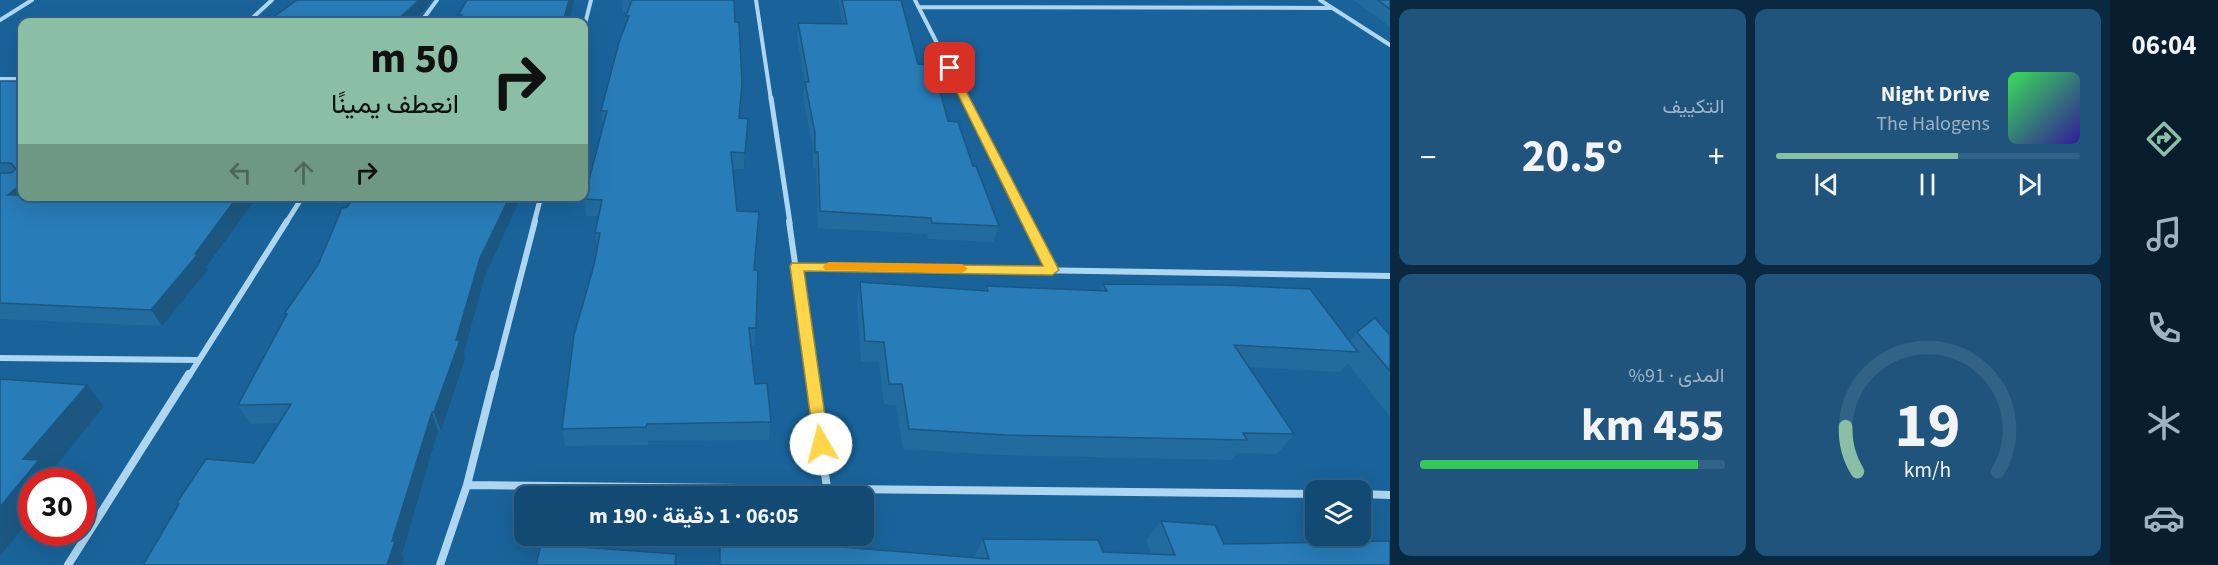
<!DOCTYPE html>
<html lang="ar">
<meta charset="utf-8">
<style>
body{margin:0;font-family:"Source Sans 3",Vazirmatn,sans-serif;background:#20547c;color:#f1f3f6;direction:rtl;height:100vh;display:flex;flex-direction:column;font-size:22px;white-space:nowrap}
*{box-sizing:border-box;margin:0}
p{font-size:20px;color:#9db3c5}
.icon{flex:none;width:33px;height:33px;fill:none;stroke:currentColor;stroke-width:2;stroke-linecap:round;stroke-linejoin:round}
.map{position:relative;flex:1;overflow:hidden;direction:ltr}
.details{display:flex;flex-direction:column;gap:9px;padding:9px;background:#0a2940;width:720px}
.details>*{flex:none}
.top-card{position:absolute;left:18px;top:18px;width:570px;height:183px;border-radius:12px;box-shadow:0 6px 24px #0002,0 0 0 2px #326286;direction:rtl;background:#8abfa5;color:#111;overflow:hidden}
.buttons{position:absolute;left:1305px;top:480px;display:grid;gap:12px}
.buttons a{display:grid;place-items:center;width:66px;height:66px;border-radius:12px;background:#134a74;box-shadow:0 6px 24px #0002,0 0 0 2px #326286;font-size:30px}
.speed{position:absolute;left:18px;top:468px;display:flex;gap:12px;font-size:30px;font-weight:700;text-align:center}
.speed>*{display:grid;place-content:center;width:78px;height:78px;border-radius:50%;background:#134a74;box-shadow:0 6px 24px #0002,0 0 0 2px #326286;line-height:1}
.speed .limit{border:9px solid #d22;background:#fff;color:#111}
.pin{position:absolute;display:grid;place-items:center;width:51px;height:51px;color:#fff;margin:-26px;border-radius:12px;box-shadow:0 3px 9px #0006}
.me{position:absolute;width:66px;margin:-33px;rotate:352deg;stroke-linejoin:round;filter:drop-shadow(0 0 4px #0008)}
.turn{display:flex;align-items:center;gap:21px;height:126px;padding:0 30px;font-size:27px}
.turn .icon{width:78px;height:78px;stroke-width:2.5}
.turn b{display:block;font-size:42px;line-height:51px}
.lanes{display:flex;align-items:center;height:57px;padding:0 30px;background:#0003;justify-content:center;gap:30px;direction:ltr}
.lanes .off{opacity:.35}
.big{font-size:45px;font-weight:700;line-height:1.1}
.details .widget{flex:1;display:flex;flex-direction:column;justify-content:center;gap:9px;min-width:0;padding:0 21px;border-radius:12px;background:#20547c}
.details .dial{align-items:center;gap:0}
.dial svg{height:156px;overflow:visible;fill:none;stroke:#326286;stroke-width:7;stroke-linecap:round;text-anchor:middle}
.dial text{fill:#f1f3f6;stroke:none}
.song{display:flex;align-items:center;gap:18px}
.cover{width:72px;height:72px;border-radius:9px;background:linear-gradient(135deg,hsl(130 70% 55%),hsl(250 70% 35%))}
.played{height:6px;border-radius:3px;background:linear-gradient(90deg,#8abfa5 60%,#326286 60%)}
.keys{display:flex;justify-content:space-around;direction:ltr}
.heat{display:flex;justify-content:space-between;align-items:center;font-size:33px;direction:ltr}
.charge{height:9px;border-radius:4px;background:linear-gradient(90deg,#34c759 91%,#326286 0)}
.details .tiles{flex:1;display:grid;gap:9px;grid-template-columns:repeat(2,1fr)}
.trip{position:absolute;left:514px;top:486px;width:360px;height:60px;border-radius:12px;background:#134a74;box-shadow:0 6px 24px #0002,0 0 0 2px #326286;font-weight:700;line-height:60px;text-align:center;direction:rtl}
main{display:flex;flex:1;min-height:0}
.menu{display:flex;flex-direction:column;width:108px;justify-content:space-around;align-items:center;background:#081e2e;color:#9db3c5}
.menu .icon{width:42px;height:42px}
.menu .active{color:#8abfa5}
.menu b{font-size:27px;color:#f1f3f6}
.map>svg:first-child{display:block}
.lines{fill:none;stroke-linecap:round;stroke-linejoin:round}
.minor-far3{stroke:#afd6f1;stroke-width:4}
.minor-far2{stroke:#afd6f1;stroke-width:5}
.minor-far1{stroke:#afd6f1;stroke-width:6}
.minor{stroke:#afd6f1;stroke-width:8}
.wall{fill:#226b9e}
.shaded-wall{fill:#1c5781}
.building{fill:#287cb8;stroke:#1c5781;stroke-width:1.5}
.route{fill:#ffd54a;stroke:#a68a30;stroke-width:1.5}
.slow{fill:#f59e0b}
</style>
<main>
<nav class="menu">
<b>06:04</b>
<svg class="icon active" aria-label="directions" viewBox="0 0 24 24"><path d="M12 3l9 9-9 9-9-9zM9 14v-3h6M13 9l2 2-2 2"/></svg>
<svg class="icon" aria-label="music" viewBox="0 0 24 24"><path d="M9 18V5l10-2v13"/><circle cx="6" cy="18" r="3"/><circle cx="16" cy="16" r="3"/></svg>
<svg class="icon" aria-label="phone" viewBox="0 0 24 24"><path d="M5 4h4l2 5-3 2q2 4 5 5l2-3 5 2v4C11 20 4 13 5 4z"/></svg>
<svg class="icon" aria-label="climate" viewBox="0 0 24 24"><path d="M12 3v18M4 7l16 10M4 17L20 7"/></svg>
<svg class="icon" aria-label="car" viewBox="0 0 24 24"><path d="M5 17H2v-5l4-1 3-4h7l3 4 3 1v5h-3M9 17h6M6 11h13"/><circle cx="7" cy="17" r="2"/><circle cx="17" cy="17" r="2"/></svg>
</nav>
<section class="details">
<div class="tiles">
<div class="widget">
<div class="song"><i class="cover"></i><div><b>Night Drive</b><p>The Halogens</p></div></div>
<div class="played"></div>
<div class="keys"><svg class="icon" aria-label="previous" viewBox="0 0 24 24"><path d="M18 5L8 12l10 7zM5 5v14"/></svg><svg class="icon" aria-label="pause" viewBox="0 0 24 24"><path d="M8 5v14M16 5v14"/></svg><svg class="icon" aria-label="next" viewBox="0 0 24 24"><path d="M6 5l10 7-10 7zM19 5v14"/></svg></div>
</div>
<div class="widget"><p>التكييف</p>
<div class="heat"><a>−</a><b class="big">20.5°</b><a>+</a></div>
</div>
<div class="widget dial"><svg viewBox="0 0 100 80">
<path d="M14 69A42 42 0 1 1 86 69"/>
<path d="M14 69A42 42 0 0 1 8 46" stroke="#8abfa5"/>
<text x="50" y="56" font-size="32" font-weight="700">19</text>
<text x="50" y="72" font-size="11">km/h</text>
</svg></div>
<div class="widget"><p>المدى · 91%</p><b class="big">455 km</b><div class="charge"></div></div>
</div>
</section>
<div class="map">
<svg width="1390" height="565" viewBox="0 0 1390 565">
<rect width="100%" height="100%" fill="#19639a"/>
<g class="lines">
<path class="minor-far3" d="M 756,0 L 771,100
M 915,0 L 966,100
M 1320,0 L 1390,45
M 919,7 L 1332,8
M 0,20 L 32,0
M 248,22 L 272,0
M 421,22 L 437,0
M 584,28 L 591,0
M 0,79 L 22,79"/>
<path class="minor-far2" d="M 771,98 L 790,223
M 965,98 L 1028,223
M 286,223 L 303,196
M 534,223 L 541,196"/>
<path class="minor-far1" d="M 789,221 L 811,376
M 1027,221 L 1052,270
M 796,266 L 1390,276
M 0,358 L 198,360
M 189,376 L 287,221
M 495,376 L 535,221"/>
<path class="minor" d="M 811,374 L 827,488
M 467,485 L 1316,494
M 1360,494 L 1390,495
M 68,565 L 189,374
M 440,565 L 467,485 L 495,374"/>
</g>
<path class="wall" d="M 622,0 L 734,0 L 735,22 L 742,83 L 740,118 L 748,119 L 744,169 L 733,169 L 737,211 L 754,270 L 756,328 L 754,345 L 751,345 L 755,384 L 771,422 L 769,440 L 648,441 L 648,445 L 565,446 L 562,429 L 597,248 L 595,233 L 599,216 L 586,216 L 584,199 L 603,126 L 601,111 L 626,23 L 626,16 L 627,12 L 623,12 Z
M 838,0 L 901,0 L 918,64 L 973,166 L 999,226 L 993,242 L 928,239 L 927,234 L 818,228 L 816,168 L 813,168 L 813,149 L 803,96 L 805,82 L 797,37 L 798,23 L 843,24 Z
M 1354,0 L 1390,0 L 1390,27 Z
M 0,81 L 22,196 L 96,200 L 139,198 L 206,267 L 208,270 L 162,326 L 0,319 Z
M 347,207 L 516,208 L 485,276 L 464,353 L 465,359 L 441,431 L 438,431 L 402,555 L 404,559 L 402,565 L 143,565 L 178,506 L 176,504 L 254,463 L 279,423 L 250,424 L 238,405 L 285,317 L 284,314 L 318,265 Z
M 860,282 L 984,291 L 986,286 L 1100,291 L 1103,284 L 1350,341 L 1357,332 L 1390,335 L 1390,417 L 1348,363 L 1340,372 L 1249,367 L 1294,434 L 1277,454 L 1237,453 L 1231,460 L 997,455 L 903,449 L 896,405 L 884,404 L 879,362 L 861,361 L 857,302 Z
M 1161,521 L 1224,544 L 1390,565 L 719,565 L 720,544 L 974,558 L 983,539 L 1103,552 L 1151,554 L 1146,540 Z"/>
<path class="shaded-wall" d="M 419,0 L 432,0 L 423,12 L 412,22 L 395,22 Z
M 569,0 L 574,0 L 569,22 L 563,22 Z
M 748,119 L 748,134 L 744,169 L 745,153 Z
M 22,183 L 22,196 L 8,195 Z
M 238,196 L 258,196 L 206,267 L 208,270 L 162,326 L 151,310 Z
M 510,196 L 520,196 L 516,208 L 485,276 L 464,353 L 465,359 L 441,431 L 434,412 L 480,258 Z
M 87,385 L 104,406 L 51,472 L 60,481 L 59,482 L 32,482 L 32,516 L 0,556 L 0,507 L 23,459 Z
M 432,412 L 438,431 L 402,555 L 404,559 L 402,565 L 387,565 L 392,541 Z"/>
<path class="building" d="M 297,0 L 419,0 L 395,22 L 268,22 L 272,18 Z
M 467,0 L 569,0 L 563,22 L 457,22 L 462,15 L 458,15 Z
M 632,0 L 734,0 L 735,22 L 739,23 L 742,83 L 739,118 L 748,119 L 745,153 L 731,152 L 737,211 L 759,212 L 754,270 L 758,271 L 756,328 L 749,328 L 755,384 L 767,383 L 771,422 L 647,424 L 646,427 L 562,429 L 574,335 L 594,265 L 600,233 L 595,233 L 602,200 L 584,199 L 607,111 L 601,111 L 619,42 L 629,16 L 626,16 Z
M 842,0 L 901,0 L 918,64 L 933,65 L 948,121 L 958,122 L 973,166 L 976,166 L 999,226 L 932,223 L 931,218 L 820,211 L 818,152 L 815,152 L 815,133 L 805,82 L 809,82 L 798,23 L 847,24 Z
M 1378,0 L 1390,0 L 1390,9 Z
M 0,81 L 22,81 L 22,183 L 8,195 L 22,195 L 22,196 L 42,196 L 96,200 L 139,198 L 141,196 L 238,196 L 195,254 L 198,254 L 151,310 L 0,303 L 0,173 L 11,173 L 16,169 L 11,163 L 0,163 Z
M 355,196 L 510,196 L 480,258 L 456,340 L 460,340 L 434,412 L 432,412 L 392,541 L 395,541 L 387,565 L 143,565 L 179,504 L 176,504 L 206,459 L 254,463 L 291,404 L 238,405 L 287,314 L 284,314 L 318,265 L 342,208 L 347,207 Z
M 860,282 L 988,291 L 986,286 L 1107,291 L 1103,284 L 1221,285 L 1310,289 L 1358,352 L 1234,345 L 1294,434 L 1243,433 L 1247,440 L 1006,435 L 909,429 L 902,384 L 889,384 L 884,342 L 865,341 Z
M 1375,318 L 1390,335 L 1390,371 L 1357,332 Z
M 0,379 L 87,385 L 23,459 L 39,460 L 0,507 Z
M 1161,521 L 1215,525 L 1224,544 L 1390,541 L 1390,565 L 720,565 L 720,544 L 817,545 L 989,559 L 983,539 L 1098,540 L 1103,552 L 1175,555 Z
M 541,544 L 676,554 L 675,565 L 536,565 Z"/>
<path class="route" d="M 950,65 L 954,68 L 1059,270 L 1052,275 L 804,271 L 829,444 L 827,449 L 821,451 L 815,449 L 790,266 L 792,263 L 1043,266 L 945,68 Z"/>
<path class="slow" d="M 829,262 L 962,264 L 968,269 L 962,273 L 825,270 L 823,267 L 825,264 Z"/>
</svg>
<div class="buttons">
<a><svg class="icon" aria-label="layers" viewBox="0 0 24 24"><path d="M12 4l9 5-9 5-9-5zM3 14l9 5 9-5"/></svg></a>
</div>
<div class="speed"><div class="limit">30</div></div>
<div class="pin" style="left:950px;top:68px;background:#d93025"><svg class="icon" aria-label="arrive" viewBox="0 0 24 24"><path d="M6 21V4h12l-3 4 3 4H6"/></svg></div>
<svg class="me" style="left:821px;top:444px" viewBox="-20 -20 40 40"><circle r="19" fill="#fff"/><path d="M0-13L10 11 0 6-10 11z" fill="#ffd54a"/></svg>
<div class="trip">06:05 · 1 دقيقة · 190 m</div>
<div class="top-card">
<div class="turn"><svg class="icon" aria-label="right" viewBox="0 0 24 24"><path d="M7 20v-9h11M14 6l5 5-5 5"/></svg><div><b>50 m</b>انعطف يمينًا</div></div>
<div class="lanes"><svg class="icon off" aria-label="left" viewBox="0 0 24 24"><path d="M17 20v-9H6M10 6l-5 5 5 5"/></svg><svg class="icon off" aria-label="ahead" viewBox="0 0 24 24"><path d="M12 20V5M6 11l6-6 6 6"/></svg><svg class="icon" aria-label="right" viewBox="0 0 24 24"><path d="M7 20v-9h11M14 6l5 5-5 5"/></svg></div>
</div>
</div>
</main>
